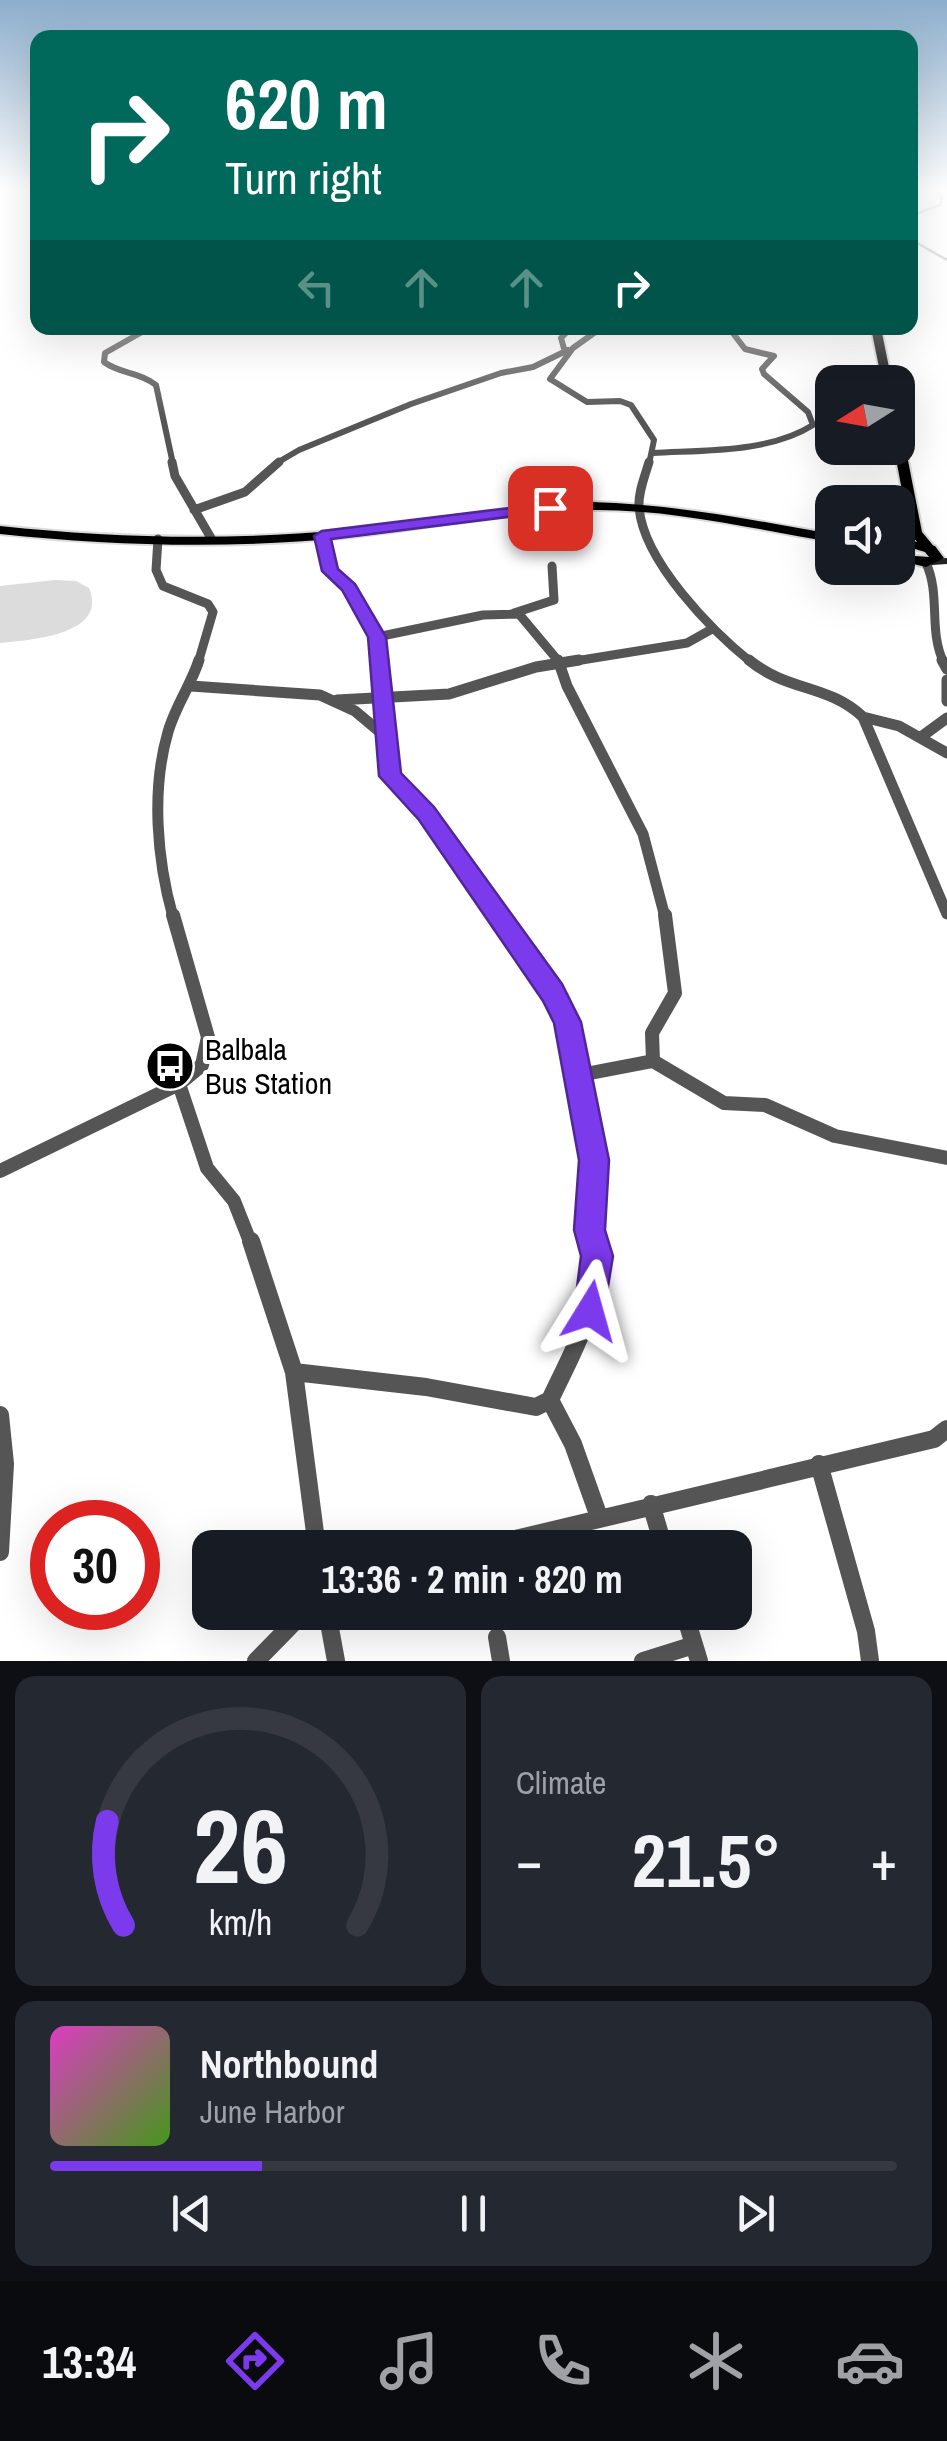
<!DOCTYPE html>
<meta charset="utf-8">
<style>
body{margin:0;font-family:"Archivo Narrow",sans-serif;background:#242831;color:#f1f3f6;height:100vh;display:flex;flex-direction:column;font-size:38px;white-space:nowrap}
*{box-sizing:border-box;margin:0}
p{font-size:32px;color:#9ea1a6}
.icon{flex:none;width:55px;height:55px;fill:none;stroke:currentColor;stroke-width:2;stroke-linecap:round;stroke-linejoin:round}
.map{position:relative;height:1661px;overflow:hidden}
.sheet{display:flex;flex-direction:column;gap:15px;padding:15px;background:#0d0f14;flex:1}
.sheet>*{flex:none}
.banner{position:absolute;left:30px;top:30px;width:888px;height:305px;border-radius:20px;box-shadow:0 10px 40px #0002;background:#00695c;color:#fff;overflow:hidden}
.needle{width:65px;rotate:259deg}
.buttons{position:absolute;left:815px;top:365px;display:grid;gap:20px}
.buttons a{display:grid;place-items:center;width:100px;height:100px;border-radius:20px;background:#171b24;box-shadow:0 10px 40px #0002;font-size:50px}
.speed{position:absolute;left:30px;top:1500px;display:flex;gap:20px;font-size:50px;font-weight:700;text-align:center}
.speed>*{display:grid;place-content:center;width:130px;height:130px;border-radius:50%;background:#171b24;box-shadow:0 10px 40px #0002;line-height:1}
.speed .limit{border:15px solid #d22;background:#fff;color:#111}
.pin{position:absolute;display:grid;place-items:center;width:85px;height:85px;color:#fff;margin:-42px;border-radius:20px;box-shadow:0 5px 15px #0006}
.me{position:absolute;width:110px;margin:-55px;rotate:8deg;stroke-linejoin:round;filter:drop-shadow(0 0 8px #0008)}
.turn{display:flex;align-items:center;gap:35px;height:210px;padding:0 30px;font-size:45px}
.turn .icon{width:130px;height:130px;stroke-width:2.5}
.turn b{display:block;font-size:70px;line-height:85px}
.lanes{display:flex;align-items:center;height:95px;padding:0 30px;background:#0003;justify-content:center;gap:50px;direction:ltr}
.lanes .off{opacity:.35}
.big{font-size:75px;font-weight:700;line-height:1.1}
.sheet .card{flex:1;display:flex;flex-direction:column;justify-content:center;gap:15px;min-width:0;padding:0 35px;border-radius:20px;background:#242831}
.sheet .dial{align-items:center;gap:0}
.dial svg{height:260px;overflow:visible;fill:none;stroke:#363941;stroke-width:7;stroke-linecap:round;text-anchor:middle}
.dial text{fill:#f1f3f6;stroke:none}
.song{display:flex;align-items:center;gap:30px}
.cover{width:120px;height:120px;border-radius:15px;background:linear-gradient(135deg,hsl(310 70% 55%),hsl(100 70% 35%))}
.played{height:10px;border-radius:5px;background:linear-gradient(90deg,#7c3aed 25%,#363941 25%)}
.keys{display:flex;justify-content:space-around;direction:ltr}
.heat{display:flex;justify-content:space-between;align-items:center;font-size:55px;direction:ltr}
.sheet .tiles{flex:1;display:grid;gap:15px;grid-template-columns:1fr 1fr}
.card:last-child{grid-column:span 2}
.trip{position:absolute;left:192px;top:1530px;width:560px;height:100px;border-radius:20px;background:#171b24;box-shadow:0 10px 40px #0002;font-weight:700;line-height:100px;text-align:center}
.dock{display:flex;height:160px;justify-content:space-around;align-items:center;background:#090b0e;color:#9ea1a6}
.dock .icon{width:70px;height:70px}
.dock .active{color:#7c3aed}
.dock b{font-size:45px;color:#f1f3f6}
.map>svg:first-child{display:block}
.green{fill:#dcdcdc}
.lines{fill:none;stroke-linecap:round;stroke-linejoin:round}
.stream{stroke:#a3a3a3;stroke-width:2.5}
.primary-casing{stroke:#dbdbdb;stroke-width:4}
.trunk-casing{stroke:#dbdbdb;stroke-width:4}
.minor-far4{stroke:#555;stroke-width:6}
.minor-far3{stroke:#555;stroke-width:9}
.minor-far2{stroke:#555;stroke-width:11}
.minor-far1{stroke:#555;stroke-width:14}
.minor{stroke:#555;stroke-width:18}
.secondary{fill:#222;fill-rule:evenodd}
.primary{fill:#000;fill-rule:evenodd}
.trunk{fill:#000;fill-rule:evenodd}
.route{fill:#7c3aed;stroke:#51269a;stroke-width:2.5}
.labels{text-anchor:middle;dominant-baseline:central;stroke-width:8;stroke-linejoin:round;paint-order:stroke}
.near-poi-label{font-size:30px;fill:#000;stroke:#fff;text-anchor:start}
</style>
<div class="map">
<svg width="947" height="1661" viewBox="0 0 947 1661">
<rect width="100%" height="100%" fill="#fff"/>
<path class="green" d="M 55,580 L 76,581 L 89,588 C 109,636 27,640 0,643 L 0,586 Z"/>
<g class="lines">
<path class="stream" d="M 910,216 L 940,205 L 942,197 L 935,188
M 910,239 L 947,260"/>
<g class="primary-casing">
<path id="primary" d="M 591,502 C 673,504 752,520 832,534 L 832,542 C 752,529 673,509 591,510 C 508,510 425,530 342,538 C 228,549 114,546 0,534 L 0,526 C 113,538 228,541 342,530 C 425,522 507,505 591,502 Z
M 913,541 L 935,546 L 944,558 L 926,567 L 905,562 L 899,549 ZM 915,549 L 925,552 L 929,557 L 915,556 L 912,550 Z"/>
</g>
<g class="trunk-casing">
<path id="trunk" d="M 871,328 L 881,328 L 892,382 L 882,382 Z
M 898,437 L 904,440 L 922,532 L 936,549 L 935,552 L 925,552 L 910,533 L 894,448 L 898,448 Z"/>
</g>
<path class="minor-far4" d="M 149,328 L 105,353 L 104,362 C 120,374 140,372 156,385 L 173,464
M 601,328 L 573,348 L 550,379 L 587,402 L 620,401 L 631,405 L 654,440 L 649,464
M 565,352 L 561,338 L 571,328
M 653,453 C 703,450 769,453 813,425 L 808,412 L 764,374 L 762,369 L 774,356 L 745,349 L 729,328
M 275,464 L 299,450 L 411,404 L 501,373 L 533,367 L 568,350"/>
<path class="minor-far3" d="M 172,462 L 175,476 L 211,538
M 649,462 C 645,476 638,492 639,507 C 643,561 712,631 752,663
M 194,510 L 245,492 L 279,462
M 322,535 L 330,571 L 349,587 L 377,637 L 379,663
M 158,539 L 156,570 L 163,586 L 208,604 L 213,612 L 198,663
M 926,563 C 941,595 928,631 944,663
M 514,613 L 554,600 L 552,566
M 377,637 L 483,615 L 519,614 L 560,663
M 563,663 L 687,643 L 712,629"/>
<path class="minor-far2" d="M 379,660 L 386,737
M 558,660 L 567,686 L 643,834 L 665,917
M 749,660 C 788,692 828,684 863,717 L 947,914
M 942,660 L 947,669
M 947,680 L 947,701
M 191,686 L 320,695 L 355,711 L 386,737 L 390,776 L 426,814 L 500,917
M 337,700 L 449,694 L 536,667 L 579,660
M 863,717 L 899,726 L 947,753
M 921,737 L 947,718
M 173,917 C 157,860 151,790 168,732 C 175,707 191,685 199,660"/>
<path class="minor-far1" d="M 498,915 L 553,992 L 568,1022 L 594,1160 L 589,1229 L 593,1244
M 653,1061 L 652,1033 L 675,993 L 665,915
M 580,1075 L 653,1061 L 724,1103 L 765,1105 L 835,1136 L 947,1158
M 179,1084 L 207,1168 L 234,1201 L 251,1244
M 0,1171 L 179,1084 L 202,1065 L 208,1037 L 173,915"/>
<path class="minor" d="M 251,1241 L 294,1372 L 426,1387 L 536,1407 L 550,1400 C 572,1352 608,1295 592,1241
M 294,1372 L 317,1548
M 550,1400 L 573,1444 L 599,1517
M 0,1415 L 5,1464 L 0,1552
M 819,1464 L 866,1631 L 870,1661
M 651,1504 L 664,1548
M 478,1548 L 934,1439 L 947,1429
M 327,1612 L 336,1661
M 684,1612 L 699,1661
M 497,1637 L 501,1661
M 256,1661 L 304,1612
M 643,1661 L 694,1645"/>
<path class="secondary" d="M 947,558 L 947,564 L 932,565 L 926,562 L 932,559 Z"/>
<use href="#primary" class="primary"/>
<use href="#trunk" class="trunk"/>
</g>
<linearGradient id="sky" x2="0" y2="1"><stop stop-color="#8cadcc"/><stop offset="0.45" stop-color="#fff"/><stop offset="1" stop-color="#fff" stop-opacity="0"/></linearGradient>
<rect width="947" height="420" fill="url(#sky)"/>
<path class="route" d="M 550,503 L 555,505 L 555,511 L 331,539 L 338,569 L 355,584 L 386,637 L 401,773 L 434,807 L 562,984 L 581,1022 L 609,1160 L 605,1230 L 613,1256 L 602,1323 L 590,1327 L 579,1323 L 574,1311 L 581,1256 L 574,1230 L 579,1160 L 554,1023 L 543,1001 L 419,820 L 379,776 L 368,637 L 342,590 L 322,571 L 314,536 L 322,531 Z"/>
<defs>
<g id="bus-disc" transform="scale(2.5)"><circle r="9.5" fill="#000" stroke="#fff"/><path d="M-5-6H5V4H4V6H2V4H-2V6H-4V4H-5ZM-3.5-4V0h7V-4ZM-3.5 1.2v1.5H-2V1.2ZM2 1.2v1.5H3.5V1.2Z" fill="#fff"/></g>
</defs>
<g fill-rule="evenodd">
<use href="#bus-disc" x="170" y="1066"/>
</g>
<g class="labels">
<g class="near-poi-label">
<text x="205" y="1049">Balbala<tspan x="205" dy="34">Bus Station</tspan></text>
</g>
</g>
</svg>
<div class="buttons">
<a><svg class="needle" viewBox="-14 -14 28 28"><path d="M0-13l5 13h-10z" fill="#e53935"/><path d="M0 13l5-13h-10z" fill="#9ea1a6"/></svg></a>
<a><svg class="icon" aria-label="sound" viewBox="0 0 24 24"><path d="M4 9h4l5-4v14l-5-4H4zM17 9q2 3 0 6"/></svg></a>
</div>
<div class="speed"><div class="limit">30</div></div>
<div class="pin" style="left:550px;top:508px;background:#d93025"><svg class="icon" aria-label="arrive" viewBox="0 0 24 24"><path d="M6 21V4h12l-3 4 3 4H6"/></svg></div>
<svg class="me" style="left:590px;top:1311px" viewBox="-20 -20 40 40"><path d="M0-17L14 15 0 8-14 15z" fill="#7c3aed" stroke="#fff" stroke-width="4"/></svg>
<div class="trip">13:36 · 2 min · 820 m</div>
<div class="banner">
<div class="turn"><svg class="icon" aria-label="right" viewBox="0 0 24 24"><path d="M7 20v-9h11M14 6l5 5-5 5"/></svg><div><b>620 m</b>Turn right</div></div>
<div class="lanes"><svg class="icon off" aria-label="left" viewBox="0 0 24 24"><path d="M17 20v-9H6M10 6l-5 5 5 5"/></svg><svg class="icon off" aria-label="ahead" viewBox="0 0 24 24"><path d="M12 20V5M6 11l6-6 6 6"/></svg><svg class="icon off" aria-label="ahead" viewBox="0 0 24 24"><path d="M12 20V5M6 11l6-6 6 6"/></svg><svg class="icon" aria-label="right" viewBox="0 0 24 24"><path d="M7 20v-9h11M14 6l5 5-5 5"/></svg></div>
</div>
</div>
<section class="sheet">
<div class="tiles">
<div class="card dial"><svg viewBox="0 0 100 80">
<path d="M14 69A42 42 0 1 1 86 69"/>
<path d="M14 69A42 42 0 0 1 9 37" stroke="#7c3aed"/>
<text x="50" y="56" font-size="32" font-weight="700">26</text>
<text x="50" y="72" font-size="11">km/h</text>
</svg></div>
<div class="card"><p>Climate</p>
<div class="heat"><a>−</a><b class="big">21.5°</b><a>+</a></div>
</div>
<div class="card">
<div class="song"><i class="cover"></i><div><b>Northbound</b><p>June Harbor</p></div></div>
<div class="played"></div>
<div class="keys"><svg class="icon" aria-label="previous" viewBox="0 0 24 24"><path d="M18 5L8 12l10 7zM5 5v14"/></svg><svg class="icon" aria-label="pause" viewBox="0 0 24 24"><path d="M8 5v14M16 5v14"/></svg><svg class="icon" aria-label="next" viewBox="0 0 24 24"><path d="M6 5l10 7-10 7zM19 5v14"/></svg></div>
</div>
</div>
</section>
<nav class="dock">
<b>13:34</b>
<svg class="icon active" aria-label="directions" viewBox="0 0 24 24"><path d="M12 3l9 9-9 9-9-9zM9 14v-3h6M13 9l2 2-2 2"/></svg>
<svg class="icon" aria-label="music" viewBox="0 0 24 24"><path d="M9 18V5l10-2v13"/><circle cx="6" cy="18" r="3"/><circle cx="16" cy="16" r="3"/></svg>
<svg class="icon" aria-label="phone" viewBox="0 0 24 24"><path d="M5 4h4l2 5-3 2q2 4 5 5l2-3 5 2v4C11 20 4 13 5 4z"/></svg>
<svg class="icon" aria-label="climate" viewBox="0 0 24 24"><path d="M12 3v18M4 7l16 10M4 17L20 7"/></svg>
<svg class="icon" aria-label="car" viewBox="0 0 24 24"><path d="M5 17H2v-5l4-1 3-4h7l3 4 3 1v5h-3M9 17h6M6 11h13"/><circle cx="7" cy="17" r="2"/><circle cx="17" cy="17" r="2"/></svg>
</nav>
